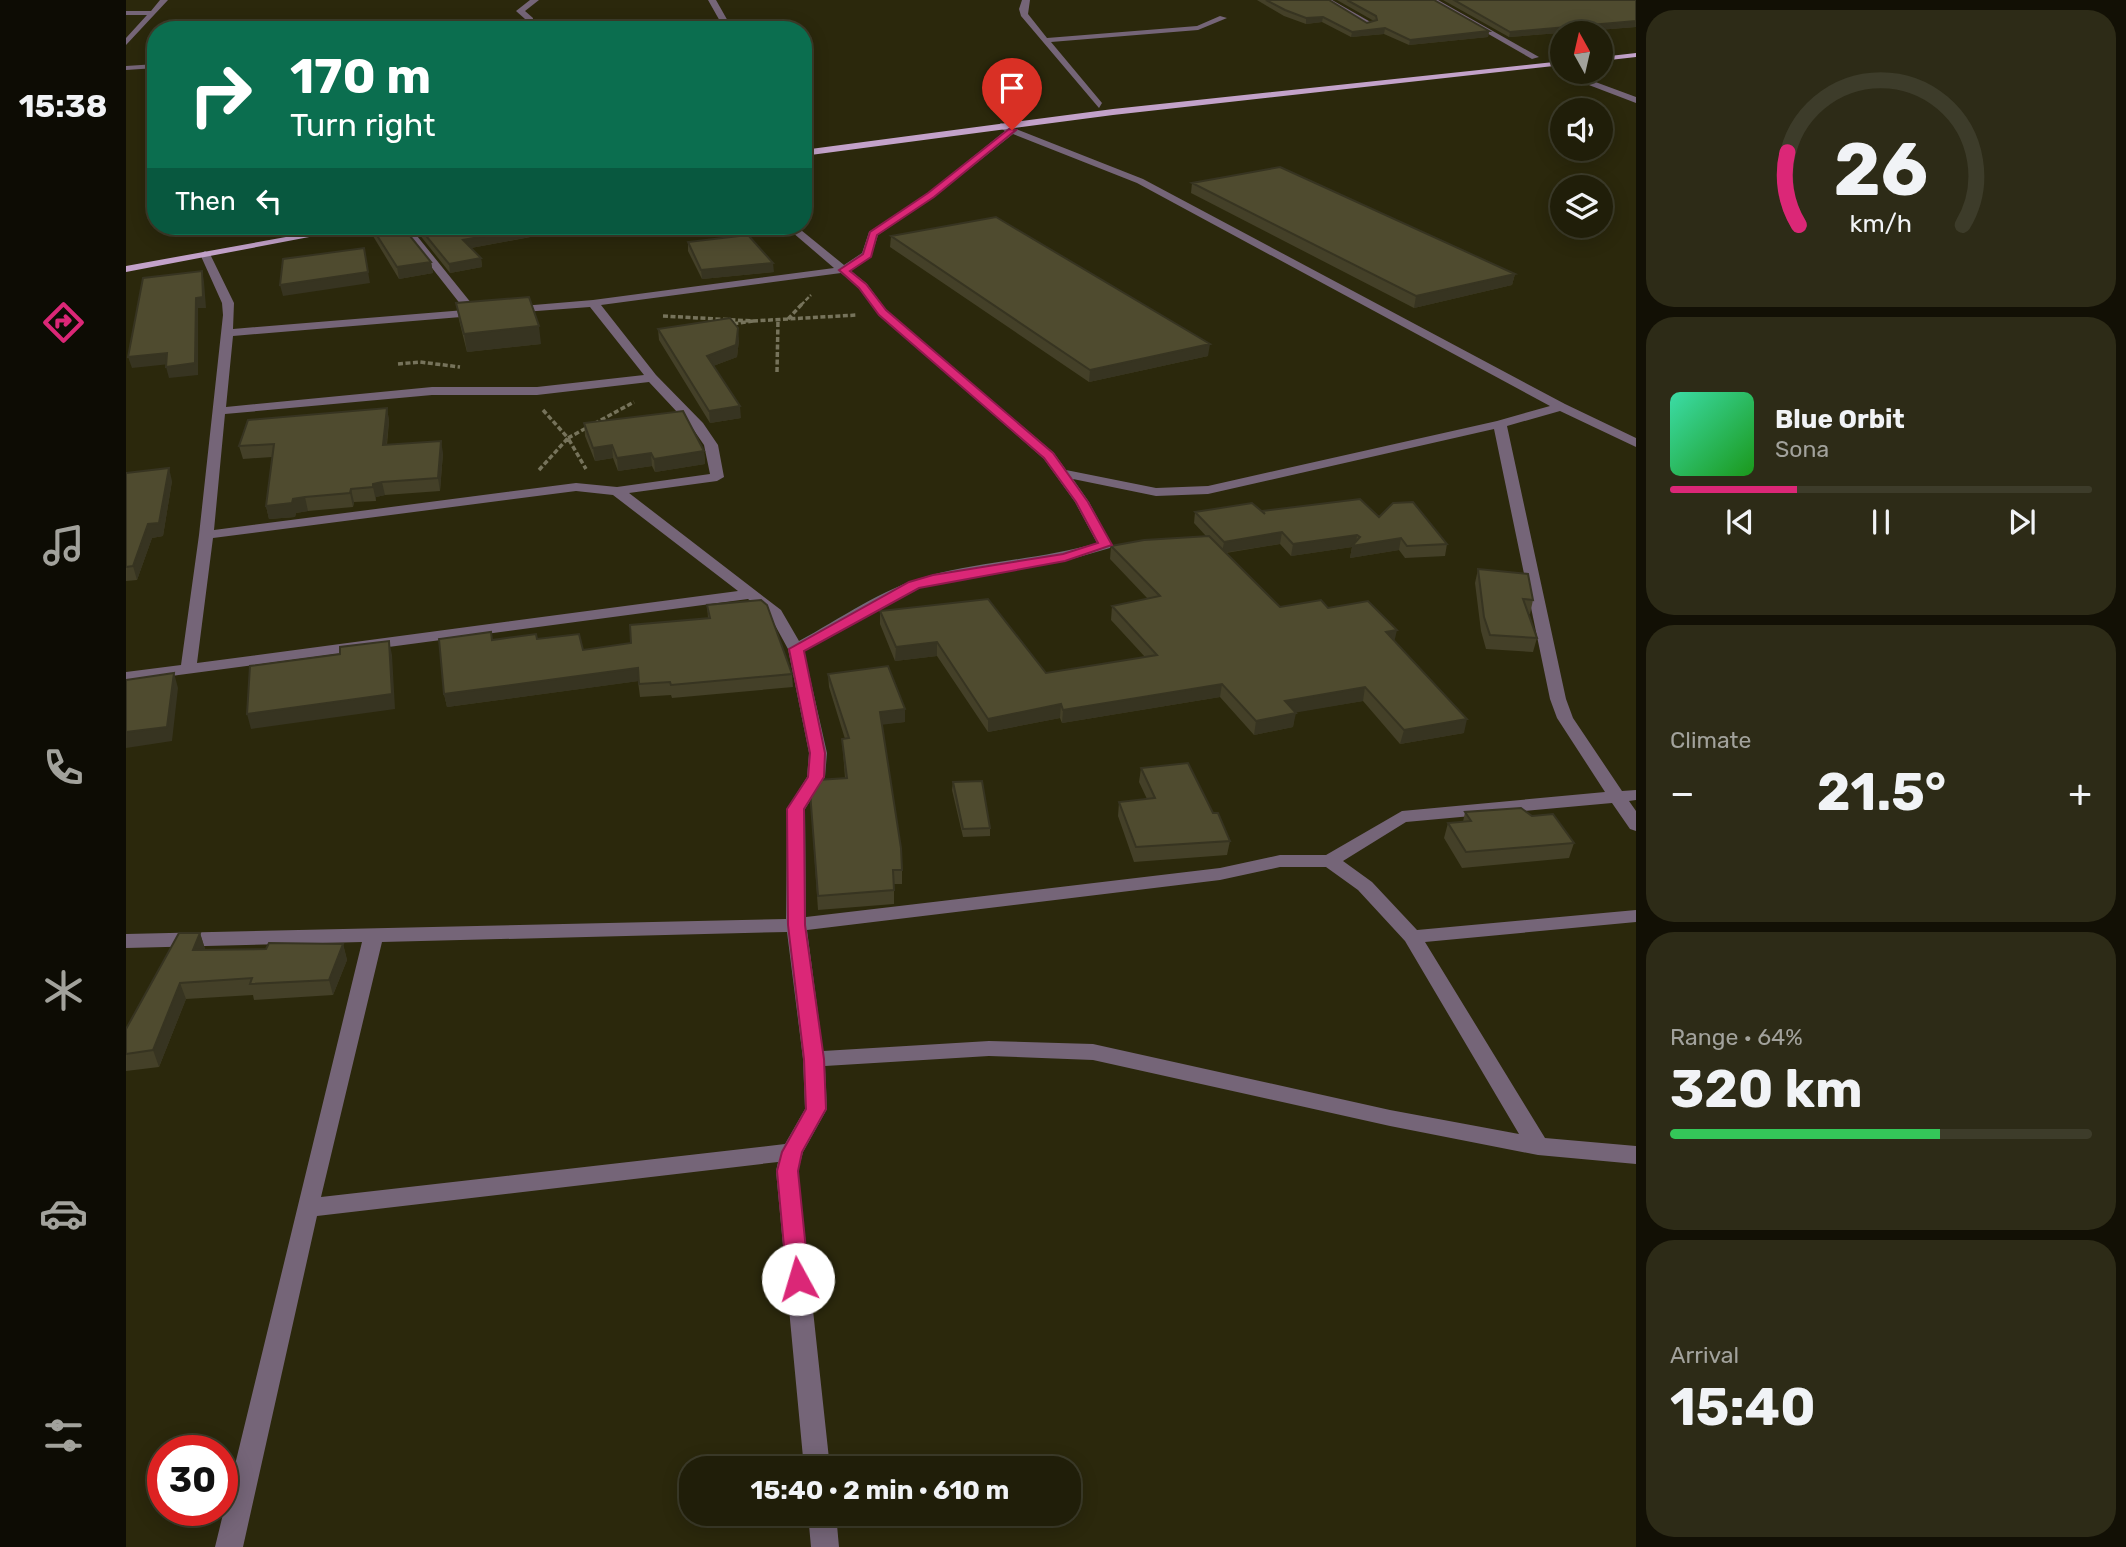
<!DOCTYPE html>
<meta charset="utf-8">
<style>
body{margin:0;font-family:Rubik,sans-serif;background:#2d2b17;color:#f1f3f6;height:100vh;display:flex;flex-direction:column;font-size:26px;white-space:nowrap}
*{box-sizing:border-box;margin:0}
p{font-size:23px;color:#a2a29c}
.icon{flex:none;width:38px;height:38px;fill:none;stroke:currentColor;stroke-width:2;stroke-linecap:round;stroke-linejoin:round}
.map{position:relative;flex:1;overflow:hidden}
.panel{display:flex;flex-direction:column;gap:10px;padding:10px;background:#121005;width:490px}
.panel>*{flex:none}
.banner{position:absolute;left:21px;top:21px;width:665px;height:214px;border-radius:28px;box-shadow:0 4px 18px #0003,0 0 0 2px #3d3c2a;background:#0b6e4f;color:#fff;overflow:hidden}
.needle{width:46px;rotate:352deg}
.fabs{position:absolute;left:1424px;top:21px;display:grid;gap:14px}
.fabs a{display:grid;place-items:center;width:63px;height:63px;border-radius:50%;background:#201e09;box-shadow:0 4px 18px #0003,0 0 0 2px #3d3c2a;font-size:35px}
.speed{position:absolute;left:21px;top:1435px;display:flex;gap:14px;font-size:35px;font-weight:700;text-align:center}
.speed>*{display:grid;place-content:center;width:91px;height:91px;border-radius:50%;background:#201e09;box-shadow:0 4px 18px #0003,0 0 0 2px #3d3c2a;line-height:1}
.speed .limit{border:10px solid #d22;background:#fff;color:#111}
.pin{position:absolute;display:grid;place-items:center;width:60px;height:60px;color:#fff;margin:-72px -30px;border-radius:50% 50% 50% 0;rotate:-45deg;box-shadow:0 0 7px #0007}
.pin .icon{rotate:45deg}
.me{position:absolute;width:77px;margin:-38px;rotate:354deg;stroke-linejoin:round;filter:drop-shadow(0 0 5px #0008)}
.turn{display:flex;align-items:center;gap:24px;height:147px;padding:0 28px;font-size:32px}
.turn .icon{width:91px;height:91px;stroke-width:2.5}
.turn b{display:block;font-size:49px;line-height:60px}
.then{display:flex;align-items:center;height:66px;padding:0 28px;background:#0003;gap:14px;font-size:26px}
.big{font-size:52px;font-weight:700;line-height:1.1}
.panel .card{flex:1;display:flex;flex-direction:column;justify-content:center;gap:10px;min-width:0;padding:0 24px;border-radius:28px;background:#2d2b17}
.panel .dial{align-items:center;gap:0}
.dial svg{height:182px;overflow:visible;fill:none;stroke:#3d3c2a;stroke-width:7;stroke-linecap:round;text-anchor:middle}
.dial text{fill:#f1f3f6;stroke:none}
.song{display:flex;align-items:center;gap:21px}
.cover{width:84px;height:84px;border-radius:10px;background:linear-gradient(135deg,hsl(160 70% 55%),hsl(120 70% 35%))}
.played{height:7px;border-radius:4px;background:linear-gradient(90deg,#db2777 30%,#3d3c2a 30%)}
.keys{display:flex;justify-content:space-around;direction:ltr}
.heat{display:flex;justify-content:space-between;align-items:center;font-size:38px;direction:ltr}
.charge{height:10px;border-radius:5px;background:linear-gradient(90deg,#34c759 64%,#3d3c2a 0)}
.trip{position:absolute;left:553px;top:1456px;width:402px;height:70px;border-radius:28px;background:#201e09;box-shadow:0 4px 18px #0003,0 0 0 2px #3d3c2a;font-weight:700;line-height:70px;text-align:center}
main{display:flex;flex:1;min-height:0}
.dock{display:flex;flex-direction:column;width:126px;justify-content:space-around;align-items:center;background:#0d0c04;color:#a2a29c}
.dock .icon{width:49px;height:49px}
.dock .selected{color:#db2777}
.dock b{font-size:32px;color:#f1f3f6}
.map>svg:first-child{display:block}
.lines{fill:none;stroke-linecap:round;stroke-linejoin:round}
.path-far1{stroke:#76735b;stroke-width:2.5;stroke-dasharray:4.5 2;stroke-linecap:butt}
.path{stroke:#76735b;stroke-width:3.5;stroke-dasharray:5 2.5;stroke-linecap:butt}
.minor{fill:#756578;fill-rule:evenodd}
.major{fill:#c3a2ca;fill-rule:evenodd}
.wall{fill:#444028}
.shaded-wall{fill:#373421}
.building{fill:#4f4b2f;stroke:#373421;stroke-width:2}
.route{fill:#db2777;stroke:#8e194d;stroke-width:2}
</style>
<main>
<nav class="dock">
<b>15:38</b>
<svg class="icon selected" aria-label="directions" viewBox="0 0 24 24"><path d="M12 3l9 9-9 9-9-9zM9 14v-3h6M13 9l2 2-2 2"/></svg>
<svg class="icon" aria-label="music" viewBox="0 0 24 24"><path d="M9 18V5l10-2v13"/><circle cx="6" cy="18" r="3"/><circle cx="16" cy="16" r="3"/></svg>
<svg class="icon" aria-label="phone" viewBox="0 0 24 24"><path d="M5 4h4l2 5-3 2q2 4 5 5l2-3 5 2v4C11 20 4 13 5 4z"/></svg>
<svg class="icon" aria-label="climate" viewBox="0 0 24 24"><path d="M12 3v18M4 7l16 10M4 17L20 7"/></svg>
<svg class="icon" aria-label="car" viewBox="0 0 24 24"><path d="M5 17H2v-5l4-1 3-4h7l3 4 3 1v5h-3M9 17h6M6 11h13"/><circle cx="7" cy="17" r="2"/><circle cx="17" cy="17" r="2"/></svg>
<svg class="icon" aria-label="filters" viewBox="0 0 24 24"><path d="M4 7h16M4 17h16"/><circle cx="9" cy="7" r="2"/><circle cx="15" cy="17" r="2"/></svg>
</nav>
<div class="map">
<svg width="1510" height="1547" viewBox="0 0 1510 1547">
<rect width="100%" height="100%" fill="#2b280c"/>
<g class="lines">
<path class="path-far1" d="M 675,305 L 685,295"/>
<path class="path" d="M 537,316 L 627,321 L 605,324
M 662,319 L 677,303
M 627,321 L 731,315
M 272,364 L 294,362 L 334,367
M 651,372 L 652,320
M 417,410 L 442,438 L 508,402
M 413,470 L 442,438 L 460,469"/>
<path class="minor" d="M 34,0 L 42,0 L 0,45 L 0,38 L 21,15 L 0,15 L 0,11 L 25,11 Z
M 404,0 L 413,0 L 399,11 L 407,18 L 406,30 L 398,30 L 399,19 L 390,11 Z
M 582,0 L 590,0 L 607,30 L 599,30 Z
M 896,0 L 904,0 L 902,14 L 921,38 L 1071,26 L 1094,16 L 1101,18 L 1072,30 L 925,42 L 976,103 L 973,108 L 895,16 L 893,9 Z
M 1197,0 L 1206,0 L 1248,24 L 1241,26 Z
M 1303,0 L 1312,0 L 1413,57 L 1406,59 Z
M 30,64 L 30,68 L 0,70 L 0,66 Z
M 1437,70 L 1510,97 L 1510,103 L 1434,74 Z
M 875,123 L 1017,179 L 1439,404 L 1510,438 L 1510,447 L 1434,411 L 1381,426 L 1440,699 L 1447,718 L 1496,791 L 1510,790 L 1510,800 L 1503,801 L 1510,811 L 1510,831 L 1504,829 L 1486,803 L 1280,822 L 1217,861 L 1246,882 L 1291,930 L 1510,910 L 1510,922 L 1299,942 L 1419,1138 L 1510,1146 L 1510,1164 L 1412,1155 L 1264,1126 L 967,1060 L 863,1056 L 699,1066 L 701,1109 L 677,1152 L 672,1171 L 704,1468 L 678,1468 L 650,1171 L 652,1162 L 191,1216 L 117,1547 L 89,1547 L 236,942 L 0,948 L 0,934 L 660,919 L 661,809 L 681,777 L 683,753 L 662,649 L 644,616 L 622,599 L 0,682 L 0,672 L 55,665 L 73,535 L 97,315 L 96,303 L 74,254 L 79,251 L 84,254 L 108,303 L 107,329 L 339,310 L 273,226 L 283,226 L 350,309 L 362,312 L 347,316 L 107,336 L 100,407 L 306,387 L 411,387 L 518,375 L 464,307 L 384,313 L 378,310 L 384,307 L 467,300 L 708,268 L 659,226 L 670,226 L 718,265 L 736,253 L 743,232 L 802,193 L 879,131 L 871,126 ZM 887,134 L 1011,183 L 1424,406 L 1371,421 L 1082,486 L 1030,488 L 940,470 L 928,453 L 761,311 L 741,284 L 724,270 L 745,257 L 752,235 L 808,197 ZM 715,273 L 733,288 L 753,315 L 918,459 L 949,502 L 971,543 C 916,559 858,561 802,576 C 757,588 714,619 673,641 L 655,610 L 503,493 L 591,481 L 598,477 L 592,445 L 577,423 L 530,375 L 475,305 ZM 523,382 L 567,429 L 578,445 L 584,474 L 491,487 L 450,483 L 88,530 L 99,414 L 306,395 L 411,395 ZM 1368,429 L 1424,699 L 1431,718 L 1479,792 L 1276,811 L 1200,855 L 1154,855 L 1094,868 L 680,917 L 679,809 L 699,777 L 701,753 L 678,651 L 793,588 L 809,583 L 939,561 L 984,548 L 986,545 L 963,502 L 947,479 L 1030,496 L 1082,494 ZM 450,491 L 487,495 L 612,591 L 71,663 L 87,538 ZM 1154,867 L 1200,867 L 1232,890 L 1279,941 L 1393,1134 L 1264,1110 L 967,1044 L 863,1041 L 697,1051 L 681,930 L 1094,880 ZM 661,932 L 677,1059 L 679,1109 L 659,1144 L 195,1197 L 256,942 Z
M 682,1514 L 710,1514 L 713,1547 L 685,1547 Z"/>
<path class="major" d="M 1510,53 L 1510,57 L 1475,61 L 1475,57 Z
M 1437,61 L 1437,65 L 987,115 L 677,156 L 677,150 L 987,109 Z
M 221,226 L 241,226 L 0,272 L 0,266 Z"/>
</g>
<path class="wall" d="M 1131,0 L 1203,0 L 1241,23 L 1248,21 L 1211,0 L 1308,0 L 1363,31 L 1362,37 L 1283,45 L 1258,34 L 1225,37 L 1196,22 L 1180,24 L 1158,16 Z
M 1317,0 L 1510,0 L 1510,27 L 1383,37 Z
M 1066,183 L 1389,274 L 1386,285 L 1288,308 L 1065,193 Z
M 245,226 L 305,262 L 307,273 L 273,279 L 247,236 Z
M 289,226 L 414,226 L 415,235 L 345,248 L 355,258 L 356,267 L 324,273 L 289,229 Z
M 765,236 L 1082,356 L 963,382 L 764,247 Z
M 562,242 L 648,272 L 576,279 L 562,251 Z
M 330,303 L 415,344 L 341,352 L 333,320 Z
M 532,329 L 613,340 L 611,357 L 587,366 L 615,418 L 584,423 L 533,340 Z
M 261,408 L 263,421 L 261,445 L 317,453 L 314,491 L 259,495 L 250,497 L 250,501 L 228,502 L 227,507 L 182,511 L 170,513 L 169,517 L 143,519 L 140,506 L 146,457 L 117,459 L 113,446 Z
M 458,423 L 578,451 L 579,464 L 529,472 L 526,466 L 492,471 L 487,458 L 469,461 L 459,436 Z
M 0,473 L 46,481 L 37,536 L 26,538 L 11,580 L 0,581 Z
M 1069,512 L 1136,512 L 1253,517 L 1321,544 L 1319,556 L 1279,558 L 1273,550 L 1224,558 L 1226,547 L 1165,556 L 1154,544 L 1100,553 L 1154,607 L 1202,608 L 1268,640 L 1338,733 L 1274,744 L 1237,701 L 1169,712 L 1167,727 L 1128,735 L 1094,697 L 936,723 L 934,718 L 862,732 L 811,656 L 769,661 L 754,624 L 754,611 L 920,673 L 1019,657 L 985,620 L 986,606 L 1022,599 L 984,559 L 985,546 L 1080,536 L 1068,523 Z
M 1352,569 L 1407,600 L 1404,614 L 1403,614 L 1411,638 L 1407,652 L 1360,649 L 1355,631 L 1349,583 Z
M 581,605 L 666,674 L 667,687 L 546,698 L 545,695 L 514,697 L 512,681 L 321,707 L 318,694 L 366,640 L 457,650 L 505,643 L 582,618 Z
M 702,674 L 779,722 L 756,724 L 776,870 L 776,884 L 768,884 L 768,904 L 692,910 L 684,792 L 719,778 L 716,739 L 719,739 L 703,687 Z
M 1015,768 L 1087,813 L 1104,841 L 1101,855 L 1008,862 L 992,816 L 993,802 L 1021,799 L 1013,782 Z
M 827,782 L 864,828 L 864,836 L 837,837 L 826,790 Z
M 1339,812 L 1406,816 L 1448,843 L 1443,858 L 1336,868 L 1318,838 L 1322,823 L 1337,822 Z
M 74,933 L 79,949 L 79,950 L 140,949 L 217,944 L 221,960 L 207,995 L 128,1000 L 127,995 L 60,999 L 33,1067 L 0,1071 L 0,1054 Z"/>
<path class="shaded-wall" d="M 1197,17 L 1196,22 L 1180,24 L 1180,18 Z
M 1510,21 L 1510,27 L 1383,37 L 1384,32 Z
M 1259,28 L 1258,34 L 1225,37 L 1226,32 Z
M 1363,31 L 1362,37 L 1283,45 L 1284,40 Z
M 414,226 L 415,235 L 339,249 L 337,240 Z
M 238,248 L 244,283 L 157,296 L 154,285 Z
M 355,258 L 356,267 L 324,273 L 323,264 Z
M 305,262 L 307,273 L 273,279 L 271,267 Z
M 647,263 L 648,272 L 576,279 L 575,270 Z
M 76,271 L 78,282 L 80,308 L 72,308 L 72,375 L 43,378 L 40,367 L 70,298 Z
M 1389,274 L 1386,285 L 1288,308 L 1290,296 Z
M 413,326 L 415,344 L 341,352 L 338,334 Z
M 612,328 L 613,340 L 611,357 L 582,368 L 581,356 Z
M 1084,344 L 1082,356 L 963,382 L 964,370 Z
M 41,353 L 44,364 L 6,368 L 2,357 Z
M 614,406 L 615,418 L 584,423 L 583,411 Z
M 261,408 L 263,421 L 259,458 L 257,445 Z
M 315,441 L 317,453 L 314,491 L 312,478 Z
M 486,445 L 487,458 L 469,461 L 467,448 Z
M 578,451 L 579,464 L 529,472 L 528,459 Z
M 525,453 L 526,466 L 492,471 L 491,458 Z
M 43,468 L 46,481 L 37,536 L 26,538 L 11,580 L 7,566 Z
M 256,482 L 259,495 L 250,497 L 250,501 L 247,487 L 247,484 Z
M 225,489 L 228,502 L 227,507 L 224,493 Z
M 179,497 L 182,511 L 170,513 L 169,517 L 143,519 L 140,506 Z
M 1156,532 L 1154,544 L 1096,553 L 1098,542 Z
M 1231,535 L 1230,545 L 1275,538 L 1273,550 L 1224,558 L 1226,547 L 1165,556 L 1167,544 Z
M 1271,630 L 1268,643 L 1260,632 Z
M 263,641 L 266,655 L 269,709 L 125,729 L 121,714 Z
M 811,642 L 811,656 L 769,661 L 770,647 Z
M 512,668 L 513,681 L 321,707 L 318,694 Z
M 48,673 L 52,688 L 46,741 L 0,748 L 0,732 Z
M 1096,684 L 1094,697 L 936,723 L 937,710 Z
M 1239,687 L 1237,701 L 1156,715 L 1159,701 Z
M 935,704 L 934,718 L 862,732 L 862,719 Z
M 779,709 L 779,722 L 754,725 L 754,712 Z
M 1170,713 L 1167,727 L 1128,735 L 1130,721 Z
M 1341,719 L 1338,733 L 1274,744 L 1278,730 Z
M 74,933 L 79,949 L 72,966 L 67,950 Z
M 217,944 L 221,960 L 207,995 L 203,980 Z
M 54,983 L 60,999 L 33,1067 L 27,1050 Z"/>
<path class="building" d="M 1140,0 L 1203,0 L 1241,23 L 1251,20 L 1250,16 L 1221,0 L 1308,0 L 1363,31 L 1284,40 L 1259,28 L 1226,32 L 1197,17 L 1180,18 L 1159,10 Z
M 1328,0 L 1510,0 L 1510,21 L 1384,32 Z
M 1154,167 L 1389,274 L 1290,296 L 1066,183 Z
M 870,217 L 1084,344 L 964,370 L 765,236 Z
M 245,226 L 276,226 L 305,262 L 271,267 Z
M 292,226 L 414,226 L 337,240 L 355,258 L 323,264 Z
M 622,235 L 647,263 L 575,270 L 562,242 Z
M 238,248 L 242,272 L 154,285 L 157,259 Z
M 76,271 L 77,297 L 70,298 L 69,363 L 40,367 L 41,353 L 2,357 L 17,278 Z
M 403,297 L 413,326 L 338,334 L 330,303 Z
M 604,318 L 612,328 L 610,345 L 581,356 L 614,406 L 583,411 L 532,329 Z
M 261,408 L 257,445 L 315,441 L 312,478 L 256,482 L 247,484 L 247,487 L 225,489 L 224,493 L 179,497 L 167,499 L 166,503 L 140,506 L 148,444 L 113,446 L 122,420 Z
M 557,411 L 578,451 L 528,459 L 525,453 L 491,458 L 486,445 L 467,448 L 458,423 Z
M 43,468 L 33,523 L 22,524 L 7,566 L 0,567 L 0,473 Z
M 1234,499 L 1253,517 L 1267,503 L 1287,502 L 1321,544 L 1281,546 L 1275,538 L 1226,546 L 1234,537 L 1231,535 L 1167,544 L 1156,532 L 1098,542 L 1069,512 L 1126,503 L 1139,514 L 1136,511 Z
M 1083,536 L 1154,607 L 1195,600 L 1202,608 L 1242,601 L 1271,630 L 1260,632 L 1341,719 L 1278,730 L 1239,687 L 1159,701 L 1170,713 L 1130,721 L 1096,684 L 937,710 L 935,704 L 862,719 L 811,642 L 770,647 L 754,611 L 862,599 L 920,673 L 1031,655 L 986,606 L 1034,596 L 985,546 L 1018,540 Z
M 1352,569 L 1402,574 L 1407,600 L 1397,599 L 1411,638 L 1364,635 L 1358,617 Z
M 635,600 L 641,605 L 666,674 L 545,685 L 544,682 L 513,684 L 512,668 L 318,694 L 313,639 L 365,632 L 366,640 L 410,634 L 411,639 L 453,634 L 457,650 L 505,643 L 504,625 L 584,618 L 581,605 Z
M 263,641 L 266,694 L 121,714 L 124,666 L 214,654 L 214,647 Z
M 762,666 L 779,709 L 754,712 L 775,848 L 776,870 L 767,870 L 768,890 L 692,896 L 684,792 L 691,780 L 721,778 L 716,739 L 723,738 L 702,674 Z
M 48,673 L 41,727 L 0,732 L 0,680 Z
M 1062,763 L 1087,813 L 1092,813 L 1104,841 L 1010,847 L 993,802 L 1029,798 L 1015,768 Z
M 856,781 L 864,828 L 837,829 L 827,782 Z
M 1395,808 L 1406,816 L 1427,814 L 1448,843 L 1340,852 L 1322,823 L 1345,821 L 1339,812 Z
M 53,933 L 74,933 L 67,950 L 140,949 L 143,943 L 217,944 L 203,980 L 124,984 L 126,978 L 54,983 L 27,1050 L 0,1054 L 0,1029 Z"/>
<path class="route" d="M 883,129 L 890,130 L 808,197 L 751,235 L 745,257 L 724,271 L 740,284 L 760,310 L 927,453 L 962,502 L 986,545 L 939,561 L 793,588 L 678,651 L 699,753 L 698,777 L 678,809 L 679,925 L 698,1059 L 700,1109 L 676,1152 L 672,1171 L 683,1279 L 680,1286 L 672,1289 L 664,1286 L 661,1279 L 651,1171 L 656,1152 L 680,1109 L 678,1059 L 662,925 L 661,809 L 682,777 L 684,753 L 663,649 L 783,582 L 807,575 L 937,554 L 972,543 L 950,502 L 918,458 L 753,315 L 733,288 L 713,270 L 737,254 L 744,232 L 802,193 Z"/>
</svg>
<div class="fabs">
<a><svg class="needle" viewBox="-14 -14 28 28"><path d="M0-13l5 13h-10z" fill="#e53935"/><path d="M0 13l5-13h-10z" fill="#a2a29c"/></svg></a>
<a><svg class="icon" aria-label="sound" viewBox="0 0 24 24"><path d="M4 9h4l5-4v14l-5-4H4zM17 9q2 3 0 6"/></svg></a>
<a><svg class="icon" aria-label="layers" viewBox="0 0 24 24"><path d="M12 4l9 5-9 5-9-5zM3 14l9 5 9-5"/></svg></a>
</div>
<div class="speed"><div class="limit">30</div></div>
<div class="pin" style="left:886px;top:130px;background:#d93025"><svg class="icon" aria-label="arrive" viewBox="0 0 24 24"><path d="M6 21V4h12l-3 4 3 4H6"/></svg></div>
<svg class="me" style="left:672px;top:1279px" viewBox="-20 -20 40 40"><circle r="19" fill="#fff"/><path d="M0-13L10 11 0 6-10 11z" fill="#db2777"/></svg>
<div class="trip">15:40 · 2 min · 610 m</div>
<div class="banner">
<div class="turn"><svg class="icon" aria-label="right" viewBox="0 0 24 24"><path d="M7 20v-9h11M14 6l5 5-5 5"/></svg><div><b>170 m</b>Turn right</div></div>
<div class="then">Then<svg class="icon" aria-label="left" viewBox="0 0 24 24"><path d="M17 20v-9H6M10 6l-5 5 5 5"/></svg></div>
</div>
</div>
<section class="panel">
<div class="card dial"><svg viewBox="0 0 100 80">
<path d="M14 69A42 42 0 1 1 86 69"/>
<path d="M14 69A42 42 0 0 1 9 37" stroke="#db2777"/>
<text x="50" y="56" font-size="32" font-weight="700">26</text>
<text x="50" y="72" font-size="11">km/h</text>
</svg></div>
<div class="card">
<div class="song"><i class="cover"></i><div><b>Blue Orbit</b><p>Sona</p></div></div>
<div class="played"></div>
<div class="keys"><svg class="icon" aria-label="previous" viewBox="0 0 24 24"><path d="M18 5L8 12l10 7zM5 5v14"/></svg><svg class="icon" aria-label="pause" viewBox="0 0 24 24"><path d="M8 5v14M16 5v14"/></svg><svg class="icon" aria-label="next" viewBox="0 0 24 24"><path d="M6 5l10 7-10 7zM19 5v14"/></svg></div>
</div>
<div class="card"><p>Climate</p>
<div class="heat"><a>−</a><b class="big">21.5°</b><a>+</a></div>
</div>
<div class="card"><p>Range · 64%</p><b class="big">320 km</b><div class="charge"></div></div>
<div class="card"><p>Arrival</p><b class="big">15:40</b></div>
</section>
</main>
